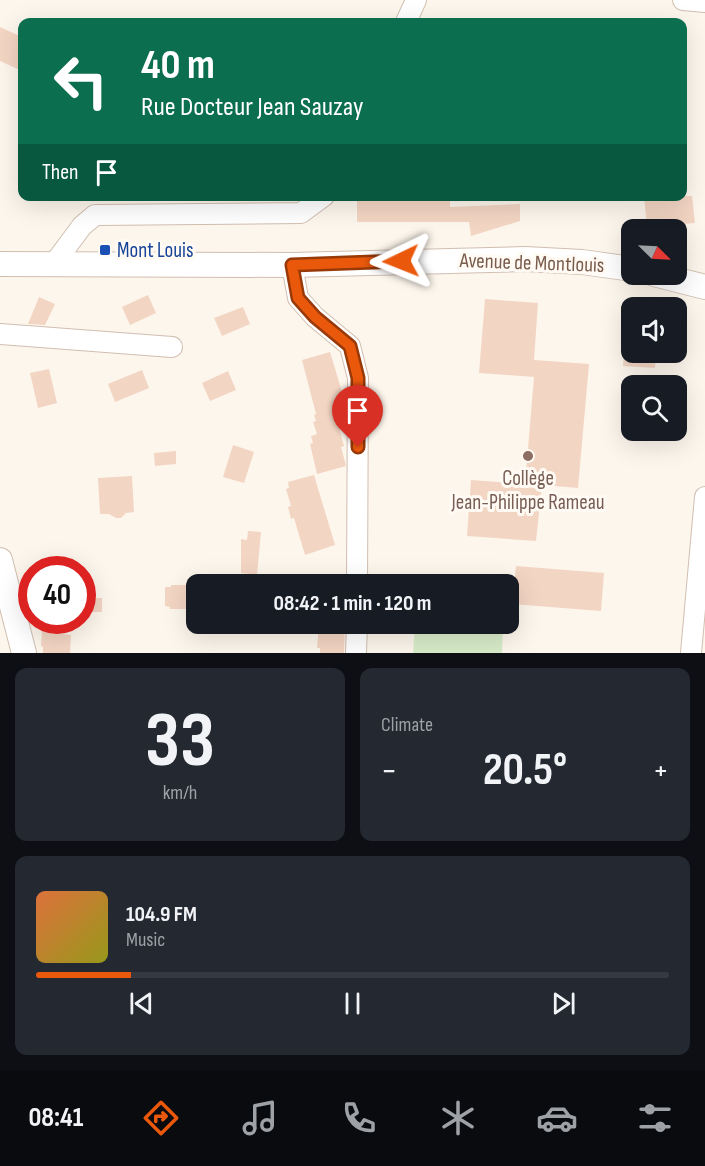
<!DOCTYPE html>
<meta charset="utf-8">
<style>
body{margin:0;font-family:"Sofia Sans Condensed",sans-serif;background:#242831;color:#f1f3f6;height:100vh;display:flex;flex-direction:column;font-size:22px;white-space:nowrap}
*{box-sizing:border-box;margin:0}
p{font-size:20px;color:#9ea1a6}
.icon{flex:none;width:33px;height:33px;fill:none;stroke:currentColor;stroke-width:2;stroke-linecap:round;stroke-linejoin:round}
.map{position:relative;height:653px;overflow:hidden}
.panel{display:flex;flex-direction:column;gap:15px;padding:15px;background:#0d0f14;flex:1}
.panel>*{flex:none}
.hud{position:absolute;left:18px;top:18px;width:669px;height:183px;border-radius:12px;box-shadow:0 6px 24px #0002;background:#0b6e4f;color:#fff;overflow:hidden}
.needle{width:39px;rotate:114deg}
.fabs{position:absolute;left:621px;top:219px;display:grid;gap:12px}
.fabs a{display:grid;place-items:center;width:66px;height:66px;border-radius:12px;background:#171b24;box-shadow:0 6px 24px #0002;font-size:30px}
.speed{position:absolute;left:18px;top:556px;display:flex;gap:12px;font-size:30px;font-weight:700;text-align:center}
.speed>*{display:grid;place-content:center;width:78px;height:78px;border-radius:50%;background:#171b24;box-shadow:0 6px 24px #0002;line-height:1}
.speed .limit{border:9px solid #d22;background:#fff;color:#111}
.pin{position:absolute;display:grid;place-items:center;width:51px;height:51px;color:#fff;margin:-62px -26px;border-radius:50% 50% 50% 0;rotate:-45deg;box-shadow:0 0 6px #0007}
.pin .icon{rotate:45deg}
.me{position:absolute;width:66px;margin:-33px;rotate:268deg;stroke-linejoin:round;filter:drop-shadow(0 0 4px #0008)}
.turn{display:flex;align-items:center;gap:21px;height:126px;padding:0 24px;font-size:27px}
.turn .icon{width:78px;height:78px;stroke-width:2.5}
.turn b{display:block;font-size:42px;line-height:51px}
.then{display:flex;align-items:center;height:57px;padding:0 24px;background:#0003;gap:12px;font-size:22px}
.big{font-size:45px;font-weight:700;line-height:1.1}
.panel .tile{flex:1;display:flex;flex-direction:column;justify-content:center;gap:9px;min-width:0;padding:0 21px;border-radius:12px;background:#242831}
.panel .dial{align-items:center;gap:0}
.dial b{font-size:78px;line-height:1}
.song{display:flex;align-items:center;gap:18px}
.cover{width:72px;height:72px;border-radius:9px;background:linear-gradient(135deg,hsl(20 70% 55%),hsl(60 70% 35%))}
.played{height:6px;border-radius:3px;background:linear-gradient(90deg,#ea580c 15%,#363941 15%)}
.keys{display:flex;justify-content:space-around;direction:ltr}
.heat{display:flex;justify-content:space-between;align-items:center;font-size:33px;direction:ltr}
.panel .tiles{flex:1;display:grid;gap:15px;grid-template-columns:1fr 1fr}
.tile:last-child{grid-column:span 2}
.trip{position:absolute;left:186px;top:574px;width:333px;height:60px;border-radius:12px;background:#171b24;box-shadow:0 6px 24px #0002;font-weight:700;line-height:60px;text-align:center}
.tabs{display:flex;height:96px;justify-content:space-around;align-items:center;background:#090b0e;color:#9ea1a6}
.tabs .icon{width:42px;height:42px}
.tabs .current{color:#ea580c}
.tabs b{font-size:27px;color:#f1f3f6}
.map>svg:first-child{display:block}
.green{fill:#d8ecc9}
.building{fill:#f3d5c3}
.lines{fill:none;stroke-linecap:round;stroke-linejoin:round}
.minor-casing{stroke:#d1beb0;stroke-width:22}
.tertiary-casing{stroke:#d1beb0;stroke-width:26}
.minor{stroke:#fff;stroke-width:20}
.tertiary{stroke:#fff;stroke-width:24}
.route-casing{stroke:#983908;stroke-width:15}
.route{stroke:#ea580c;stroke-width:10}
.transit-dot{fill:#1a4fb4;stroke:#fffaf3;stroke-width:2}
.education-dot{fill:#8d6e63;stroke:#fffaf3;stroke-width:2}
.labels{text-anchor:middle;dominant-baseline:central;stroke-width:6;stroke-linejoin:round;paint-order:stroke}
.transit-label{font-size:21px;fill:#164399;stroke:#fffaf3;text-anchor:start}
.street-label{font-size:21px;fill:#7a5c4d;stroke:#fffaf3}
.education-label{font-size:21px;fill:#785e54;stroke:#fffaf3}
</style>
<div class="map">
<svg width="705" height="653" viewBox="0 0 705 653">
<rect width="100%" height="100%" fill="#fdf6ec"/>
<path class="green" d="M 415,624 L 449,624 L 503,628 L 502,653 L 413,653 Z"/>
<path class="building" d="M 0,27 L 22,37 L 22,71 L 0,61 Z
M 357,196 L 450,196 L 450,207 L 520,204 L 520,221 L 471,236 L 469,222 L 357,222 Z
M 644,196 L 692,196 L 695,223 L 647,227 Z
M 148,295 L 156,313 L 130,325 L 122,307 Z
M 39,297 L 55,304 L 45,325 L 28,324 Z
M 485,299 L 538,303 L 534,360 L 589,364 L 578,488 L 542,485 L 536,541 L 467,536 L 471,480 L 525,484 L 534,377 L 479,373 Z
M 243,307 L 250,324 L 222,336 L 214,318 Z
M 330,352 L 346,405 L 342,407 L 346,426 L 339,428 L 344,446 L 341,447 L 346,466 L 317,474 L 310,444 L 313,443 L 311,436 L 317,434 L 313,422 L 316,421 L 314,415 L 316,414 L 302,360 Z
M 624,352 L 656,352 L 655,368 L 623,366 Z
M 49,369 L 57,403 L 38,408 L 30,373 Z
M 142,370 L 149,388 L 115,402 L 108,384 Z
M 228,371 L 236,390 L 210,401 L 202,383 Z
M 233,445 L 254,452 L 244,483 L 223,477 Z
M 176,451 L 176,464 L 155,466 L 154,453 Z
M 314,475 L 335,545 L 305,555 L 294,518 L 291,519 L 288,507 L 291,506 L 286,489 L 289,488 L 288,482 Z
M 132,476 L 134,512 L 126,513 L 121,518 L 116,518 L 109,514 L 100,514 L 98,478 Z
M 248,531 L 261,532 L 257,575 L 241,573 L 241,539 L 247,540 Z
M 516,566 L 604,573 L 601,611 L 512,604 Z
M 171,585 L 196,585 L 196,609 L 170,609 L 170,607 L 165,606 L 165,587 L 171,587 Z
M 82,598 L 102,598 L 102,612 L 82,612 Z
M 319,624 L 345,624 L 344,653 L 320,653 L 320,648 L 317,648 Z
M 42,631 L 71,635 L 70,653 L 43,653 L 43,647 L 41,646 Z"/>
<g class="lines">
<g class="minor-casing">
<path id="minor" d="M 683,0 L 705,2
M 406,22 L 416,0
M 53,265 L 82,226 L 95,215 L 301,213 L 324,196
M 292,265 L 298,298 L 315,317 L 350,346 L 358,378 L 357,585
M 0,334 L 172,347
M 356,653 L 357,624
M 691,653 L 705,497"/>
</g>
<g class="tertiary-casing">
<path id="tertiary" d="M 0,264 L 292,265 L 525,259 L 582,262 L 632,269
M 654,274 L 705,287
M 0,560 L 24,653"/>
</g>
<use href="#minor" class="minor"/>
<use href="#tertiary" class="tertiary"/>
</g>
<g class="lines">
<g class="route-casing">
<path id="route" d="M 358,447 L 358,378 L 350,346 L 315,317 L 298,298 L 292,265 L 401,261"/>
</g>
<use href="#route" class="route"/>
</g>
<rect class="transit-dot" x="99" y="244" width="12" height="12" rx="3"/>
<circle class="education-dot" cx="528" cy="456" r="6"/>
<g class="labels">
<g class="transit-label">
<text x="117" y="250">Mont Louis</text>
</g>
<g class="street-label">
<text transform="translate(532 263) rotate(2)">Avenue de Montlouis</text>
</g>
<g class="education-label">
<text x="528" y="478">Collège<tspan x="528" dy="24">Jean-Philippe Rameau</tspan></text>
</g>
</g>
</svg>
<div class="fabs">
<a><svg class="needle" viewBox="-14 -14 28 28"><path d="M0-13l5 13h-10z" fill="#e53935"/><path d="M0 13l5-13h-10z" fill="#9ea1a6"/></svg></a>
<a><svg class="icon" aria-label="sound" viewBox="0 0 24 24"><path d="M4 9h4l5-4v14l-5-4H4zM17 9q2 3 0 6"/></svg></a>
<a><svg class="icon" aria-label="search" viewBox="0 0 24 24"><circle cx="10" cy="10" r="6"/><path d="M15 15l6 6"/></svg></a>
</div>
<div class="speed"><div class="limit">40</div></div>
<div class="pin" style="left:358px;top:447px;background:#d93025"><svg class="icon" aria-label="arrive" viewBox="0 0 24 24"><path d="M6 21V4h12l-3 4 3 4H6"/></svg></div>
<svg class="me" style="left:401px;top:261px" viewBox="-20 -20 40 40"><path d="M0-17L14 15 0 8-14 15z" fill="#ea580c" stroke="#fff" stroke-width="4"/></svg>
<div class="trip">08:42 · 1 min · 120 m</div>
<div class="hud">
<div class="turn"><svg class="icon" aria-label="left" viewBox="0 0 24 24"><path d="M17 20v-9H6M10 6l-5 5 5 5"/></svg><div><b>40 m</b>Rue Docteur Jean Sauzay</div></div>
<div class="then">Then<svg class="icon" aria-label="arrive" viewBox="0 0 24 24"><path d="M6 21V4h12l-3 4 3 4H6"/></svg></div>
</div>
</div>
<section class="panel">
<div class="tiles">
<div class="tile dial"><b>33</b><p>km/h</p></div>
<div class="tile"><p>Climate</p>
<div class="heat"><a>−</a><b class="big">20.5°</b><a>+</a></div>
</div>
<div class="tile">
<div class="song"><i class="cover"></i><div><b>104.9 FM</b><p>Music</p></div></div>
<div class="played"></div>
<div class="keys"><svg class="icon" aria-label="previous" viewBox="0 0 24 24"><path d="M18 5L8 12l10 7zM5 5v14"/></svg><svg class="icon" aria-label="pause" viewBox="0 0 24 24"><path d="M8 5v14M16 5v14"/></svg><svg class="icon" aria-label="next" viewBox="0 0 24 24"><path d="M6 5l10 7-10 7zM19 5v14"/></svg></div>
</div>
</div>
</section>
<nav class="tabs">
<b>08:41</b>
<svg class="icon current" aria-label="directions" viewBox="0 0 24 24"><path d="M12 3l9 9-9 9-9-9zM9 14v-3h6M13 9l2 2-2 2"/></svg>
<svg class="icon" aria-label="music" viewBox="0 0 24 24"><path d="M9 18V5l10-2v13"/><circle cx="6" cy="18" r="3"/><circle cx="16" cy="16" r="3"/></svg>
<svg class="icon" aria-label="phone" viewBox="0 0 24 24"><path d="M5 4h4l2 5-3 2q2 4 5 5l2-3 5 2v4C11 20 4 13 5 4z"/></svg>
<svg class="icon" aria-label="climate" viewBox="0 0 24 24"><path d="M12 3v18M4 7l16 10M4 17L20 7"/></svg>
<svg class="icon" aria-label="car" viewBox="0 0 24 24"><path d="M5 17H2v-5l4-1 3-4h7l3 4 3 1v5h-3M9 17h6M6 11h13"/><circle cx="7" cy="17" r="2"/><circle cx="17" cy="17" r="2"/></svg>
<svg class="icon" aria-label="filters" viewBox="0 0 24 24"><path d="M4 7h16M4 17h16"/><circle cx="9" cy="7" r="2"/><circle cx="15" cy="17" r="2"/></svg>
</nav>
